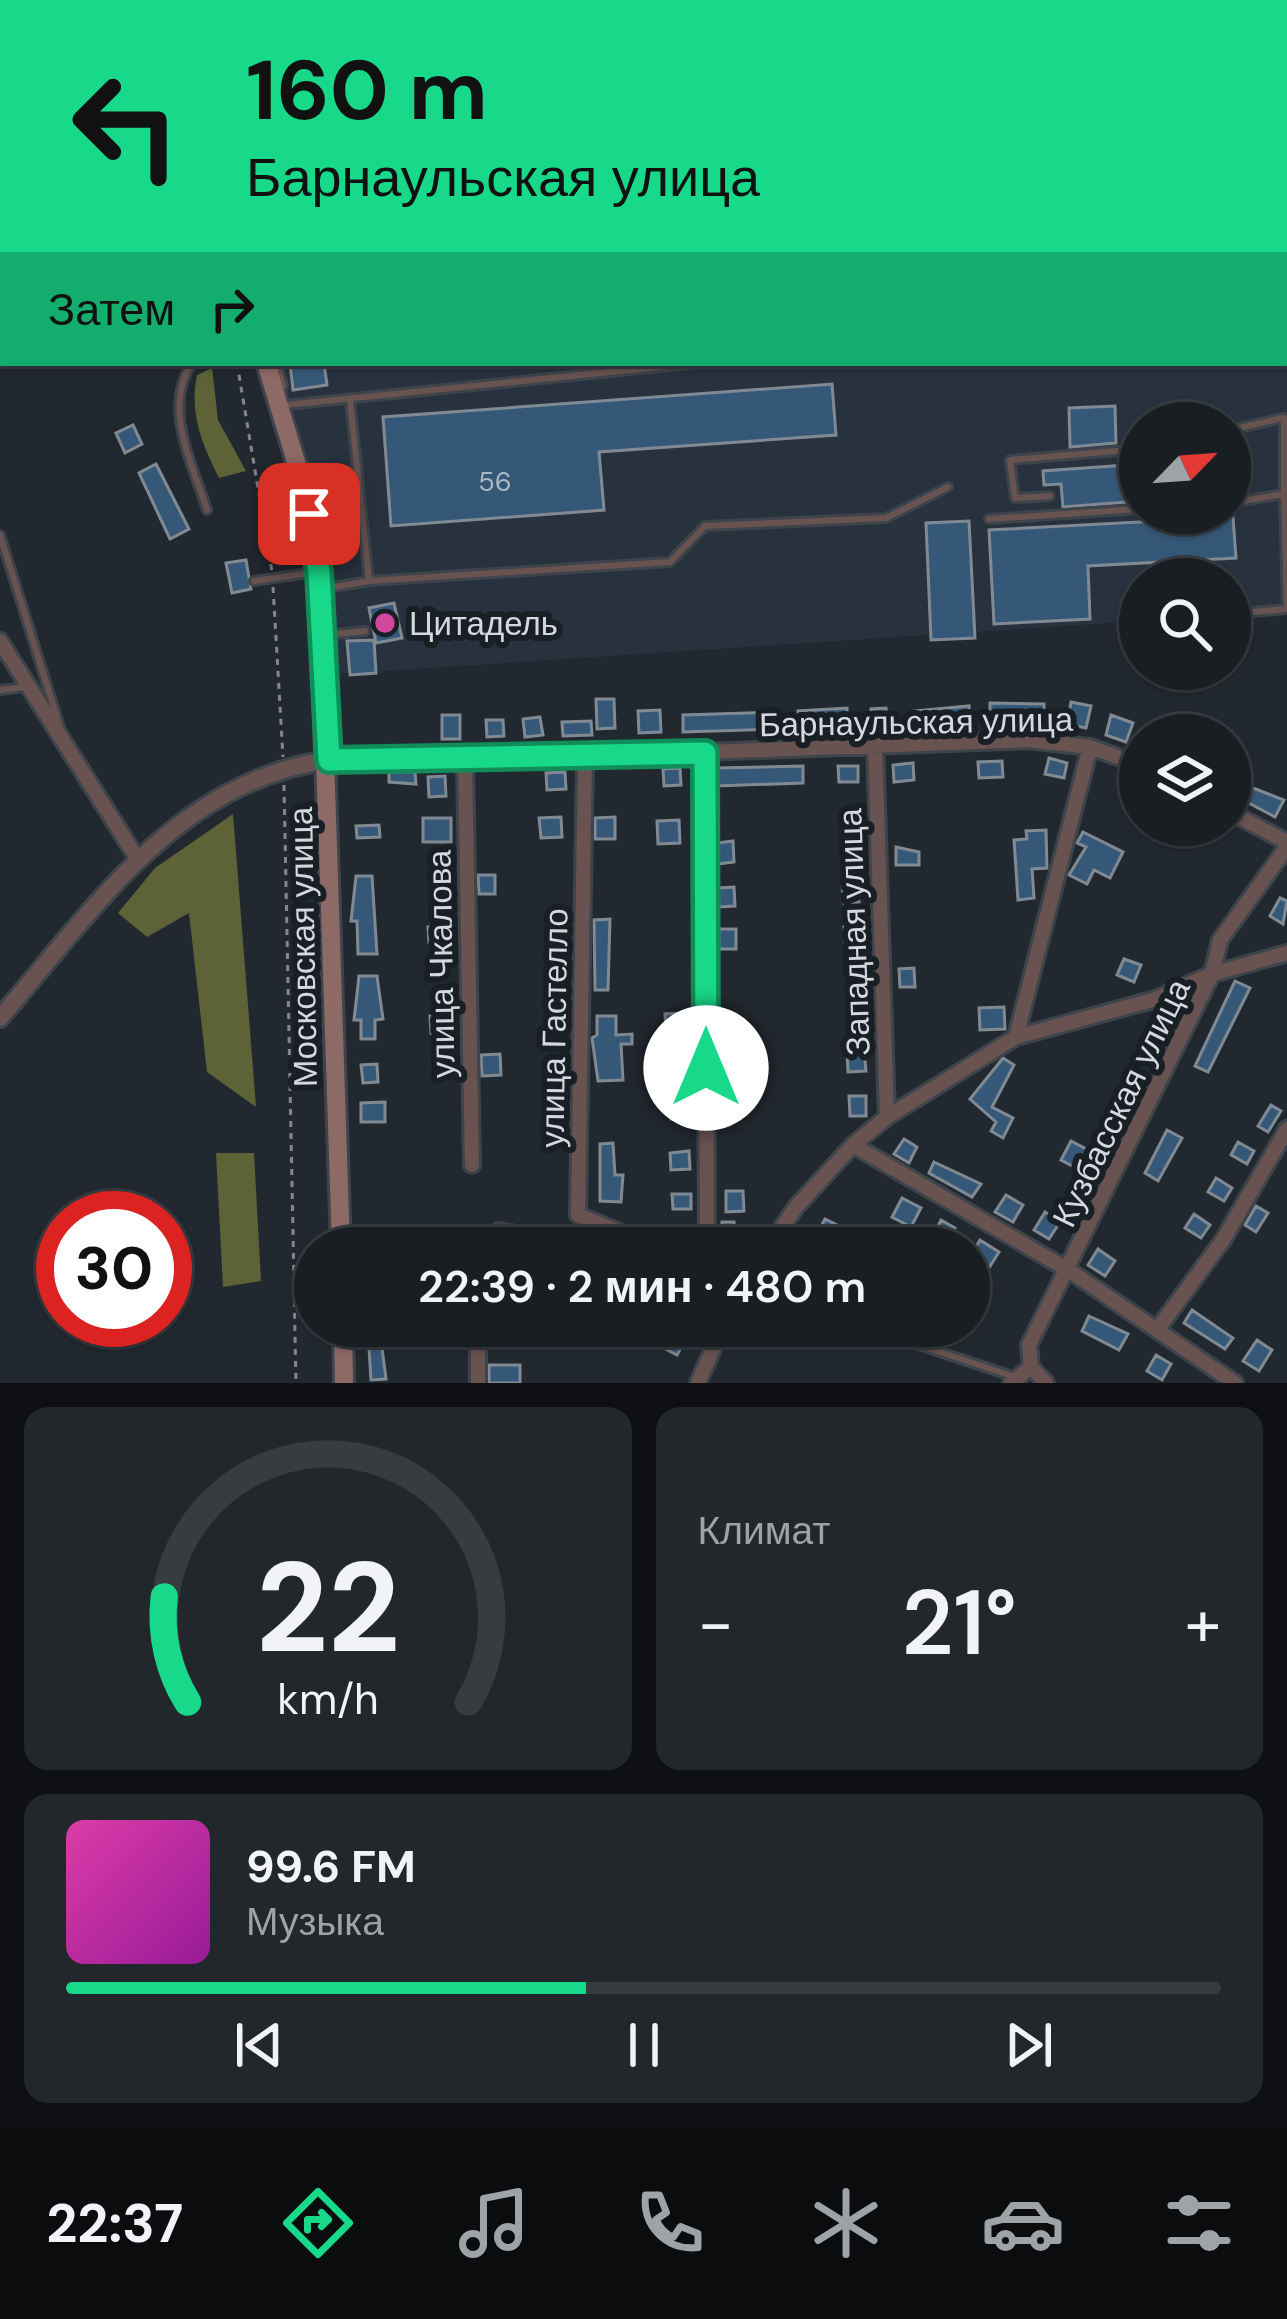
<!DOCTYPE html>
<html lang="ru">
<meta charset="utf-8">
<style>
body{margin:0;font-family:"DM Sans",sans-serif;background:#22272b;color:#f1f3f6;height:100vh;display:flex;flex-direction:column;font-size:45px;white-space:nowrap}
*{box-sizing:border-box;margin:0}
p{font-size:39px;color:#9fa2a6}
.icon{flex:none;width:66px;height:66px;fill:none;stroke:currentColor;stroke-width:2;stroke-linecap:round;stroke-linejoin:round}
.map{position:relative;height:1383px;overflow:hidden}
.side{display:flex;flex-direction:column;gap:24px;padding:24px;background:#0e1013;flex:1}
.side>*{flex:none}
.hud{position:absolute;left:0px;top:0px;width:1287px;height:366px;box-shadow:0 3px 9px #0004,0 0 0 3px #373c41;background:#18d989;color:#111;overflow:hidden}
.needle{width:78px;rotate:65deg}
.tools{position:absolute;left:1119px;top:402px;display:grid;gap:24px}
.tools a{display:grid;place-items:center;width:132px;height:132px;border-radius:50%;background:#191e23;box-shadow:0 3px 9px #0004,0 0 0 3px #373c41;font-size:60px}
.speed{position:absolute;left:36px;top:1191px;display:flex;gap:24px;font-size:60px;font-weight:700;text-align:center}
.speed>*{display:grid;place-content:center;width:156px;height:156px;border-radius:50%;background:#191e23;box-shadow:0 3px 9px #0004,0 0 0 3px #373c41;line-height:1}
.speed .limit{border:18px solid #d22;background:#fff;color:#111}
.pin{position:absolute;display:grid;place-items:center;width:102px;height:102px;color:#fff;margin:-51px;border-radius:24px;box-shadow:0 6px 18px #0006}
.me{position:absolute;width:132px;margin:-66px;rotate:0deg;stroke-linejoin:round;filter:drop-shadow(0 0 9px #0008)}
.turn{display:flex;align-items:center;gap:42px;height:252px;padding:0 48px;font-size:54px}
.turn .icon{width:156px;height:156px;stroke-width:2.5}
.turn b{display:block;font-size:84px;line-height:102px}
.then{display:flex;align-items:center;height:114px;padding:0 48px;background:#0003;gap:24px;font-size:45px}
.big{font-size:90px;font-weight:600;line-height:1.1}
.side .tile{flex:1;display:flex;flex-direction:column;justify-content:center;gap:18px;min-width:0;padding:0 42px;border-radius:24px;background:#22272b}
.side .dial{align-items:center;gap:0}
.dial svg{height:312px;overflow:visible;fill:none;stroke:#373c41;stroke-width:7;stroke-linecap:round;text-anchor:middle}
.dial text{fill:#f1f3f6;stroke:none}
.song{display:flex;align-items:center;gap:36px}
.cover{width:144px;height:144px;border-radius:18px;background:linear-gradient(135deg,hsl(320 70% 55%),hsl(300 70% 35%))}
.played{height:12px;border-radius:6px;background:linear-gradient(90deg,#18d989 45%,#373c41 45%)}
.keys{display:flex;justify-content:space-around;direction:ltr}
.heat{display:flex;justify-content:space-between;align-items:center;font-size:66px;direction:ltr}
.side .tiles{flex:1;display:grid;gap:24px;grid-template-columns:1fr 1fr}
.tile:last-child{grid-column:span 2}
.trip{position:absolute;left:294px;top:1227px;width:696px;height:120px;border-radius:60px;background:#191e23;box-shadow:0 3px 9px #0004,0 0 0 3px #373c41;font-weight:600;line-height:120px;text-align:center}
.dock{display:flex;height:192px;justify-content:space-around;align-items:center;background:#0a0c0e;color:#9fa2a6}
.dock .icon{width:84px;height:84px}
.dock .on{color:#18d989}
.dock b{font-size:54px;color:#f1f3f6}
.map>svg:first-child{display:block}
.built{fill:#28323e;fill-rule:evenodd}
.forest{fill:#5d6336}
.building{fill:#365878;stroke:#818a92;stroke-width:3}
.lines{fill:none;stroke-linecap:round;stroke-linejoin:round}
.service-casing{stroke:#3e444b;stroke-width:12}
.minor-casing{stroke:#3e444b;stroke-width:20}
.tertiary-casing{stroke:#3e444b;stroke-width:22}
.secondary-casing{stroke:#3e444b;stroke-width:24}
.path{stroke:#82888d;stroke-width:3;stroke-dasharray:6 6;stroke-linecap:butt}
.service{stroke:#685350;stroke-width:6}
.minor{stroke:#685350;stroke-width:14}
.tertiary{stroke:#685350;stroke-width:16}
.secondary{stroke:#8d6a66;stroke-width:18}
.route-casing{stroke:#108d59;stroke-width:30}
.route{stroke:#18d989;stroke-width:21}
.hotel-dot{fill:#d1479c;stroke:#181f25;stroke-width:4.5}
.labels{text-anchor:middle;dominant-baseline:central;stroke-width:12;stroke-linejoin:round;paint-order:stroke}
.number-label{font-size:27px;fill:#adb9c4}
.poi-label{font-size:33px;fill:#d5d9de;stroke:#181f25;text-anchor:start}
.street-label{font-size:33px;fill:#d5d9de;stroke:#181f25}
</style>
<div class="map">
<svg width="1287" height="1383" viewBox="0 0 1287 1383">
<rect width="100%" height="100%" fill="#21282f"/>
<path class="built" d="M 105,0 L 1287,0 L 1287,611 L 1230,615 L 1230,579 L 1140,579 L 1140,621 L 338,674 L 300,432 L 278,363 L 1284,363 L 1284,3 ZM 1140,423 L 1230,423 L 1230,513 L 1140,513 Z"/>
<path class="forest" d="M 212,368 L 218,420 L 246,471 L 219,478 C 202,444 189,414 197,375 Z
M 233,814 L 256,1107 L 207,1072 L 189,913 L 147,937 L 118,913 L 155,868 Z
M 216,1153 L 254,1153 L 261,1281 L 223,1287 Z"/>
<path class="building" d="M 290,363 L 324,363 L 327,385 L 293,390 Z
M 832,384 L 836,435 L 599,452 L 604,510 L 391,526 L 383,417 Z
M 1115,406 L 1116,443 L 1070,447 L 1069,408 Z
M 133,425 L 142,444 L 125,453 L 116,433 Z
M 156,464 L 189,529 L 170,539 L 139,473 Z
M 1140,464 L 1140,501 L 1063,507 L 1061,484 L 1044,485 L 1043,471 Z
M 1233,517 L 1236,558 L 1088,566 L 1090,619 L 994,624 L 989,530 Z
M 969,521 L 975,638 L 931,640 L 926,523 Z
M 246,560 L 251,589 L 232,593 L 226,563 Z
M 394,603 L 402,638 L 376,643 L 369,608 Z
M 374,640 L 376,673 L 350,675 L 347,641 Z
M 596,699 L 614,699 L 615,728 L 597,729 Z
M 1071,702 L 1091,706 L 1086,728 L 1067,724 Z
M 990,703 L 1044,704 L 1044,724 L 990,723 Z
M 969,706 L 970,717 L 959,717 L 959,724 L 915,726 L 914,711 Z
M 847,708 L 847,728 L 798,729 L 798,711 Z
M 886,708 L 887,728 L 872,729 L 871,709 Z
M 660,710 L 661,732 L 639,733 L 638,711 Z
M 776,712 L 777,729 L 683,732 L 683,715 Z
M 442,715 L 460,715 L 460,739 L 442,739 Z
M 1111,715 L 1133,723 L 1126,742 L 1106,735 Z
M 540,717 L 543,735 L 525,737 L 523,719 Z
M 486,720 L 503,720 L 504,736 L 487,737 Z
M 591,721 L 592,735 L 563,736 L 562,722 Z
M 1049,758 L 1067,763 L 1064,778 L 1045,774 Z
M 1002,761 L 1003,777 L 979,778 L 978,762 Z
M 913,763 L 914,780 L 894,782 L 893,765 Z
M 803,766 L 803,783 L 716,786 L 716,768 Z
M 838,766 L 858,766 L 858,782 L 839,782 Z
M 680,768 L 681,785 L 664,786 L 663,769 Z
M 389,772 L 415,772 L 416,784 L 389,782 Z
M 565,772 L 566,789 L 547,790 L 546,773 Z
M 445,776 L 446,796 L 429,797 L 428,777 Z
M 1230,779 L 1284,800 L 1275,817 L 1230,793 Z
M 561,817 L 562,837 L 541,838 L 539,818 Z
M 615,817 L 615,839 L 595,839 L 595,818 Z
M 423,818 L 451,818 L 451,842 L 423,842 Z
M 679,820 L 680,843 L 658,844 L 657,821 Z
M 379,825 L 380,837 L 357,838 L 356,826 Z
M 1046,830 L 1047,868 L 1032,869 L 1034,898 L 1018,900 L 1014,840 L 1027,839 L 1026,831 Z
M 1083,832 L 1123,852 L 1110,878 L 1094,870 L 1087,884 L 1069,875 L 1086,847 L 1077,843 Z
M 843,839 L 859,839 L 860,858 L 843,858 Z
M 733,841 L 734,862 L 718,864 L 717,843 Z
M 896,847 L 919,852 L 919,865 L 896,865 Z
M 478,875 L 495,875 L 495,894 L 479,894 Z
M 356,876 L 372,876 L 377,954 L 358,954 L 357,921 L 351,921 Z
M 858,885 L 859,902 L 844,903 L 842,886 Z
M 734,887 L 735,906 L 719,907 L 718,888 Z
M 1280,898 L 1287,901 L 1283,924 L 1270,916 Z
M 610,919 L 608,990 L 595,990 L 594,920 Z
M 447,926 L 448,940 L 429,942 L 428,927 Z
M 861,926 L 862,944 L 845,945 L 844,927 Z
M 719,929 L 736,929 L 736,949 L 719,949 Z
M 1124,959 L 1141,965 L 1134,982 L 1117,975 Z
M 914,968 L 915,987 L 900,987 L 899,969 Z
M 359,976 L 377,976 L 383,1019 L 375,1020 L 375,1039 L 361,1039 L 361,1020 L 354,1020 Z
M 1235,981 L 1250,988 L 1208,1072 L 1195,1066 Z
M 1004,1007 L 1005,1029 L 980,1030 L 979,1008 Z
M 682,1013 L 684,1076 L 669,1076 L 665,1014 Z
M 449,1015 L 450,1031 L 431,1033 L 430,1016 Z
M 597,1016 L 616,1016 L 616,1035 L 632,1034 L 632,1044 L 621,1044 L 623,1080 L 598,1081 L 592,1038 L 597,1035 Z
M 864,1050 L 866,1071 L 848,1072 L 847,1051 Z
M 500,1054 L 501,1075 L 482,1076 L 481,1055 Z
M 1003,1058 L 1014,1065 L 992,1107 L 1013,1118 L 1003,1138 L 991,1131 L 996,1122 L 970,1099 Z
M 750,1062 L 750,1076 L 722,1077 L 722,1063 Z
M 377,1064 L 378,1082 L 363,1083 L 361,1065 Z
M 849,1096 L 866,1096 L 866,1116 L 850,1116 Z
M 688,1098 L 689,1118 L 671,1119 L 670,1099 Z
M 385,1102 L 385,1122 L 361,1122 L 361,1103 Z
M 1271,1105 L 1281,1111 L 1268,1132 L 1258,1126 Z
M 1167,1130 L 1182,1138 L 1158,1181 L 1145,1173 Z
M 904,1139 L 917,1147 L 909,1163 L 894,1154 Z
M 1071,1141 L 1094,1153 L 1084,1172 L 1061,1160 Z
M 1238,1142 L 1254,1151 L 1247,1164 L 1231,1155 Z
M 613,1143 L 615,1175 L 623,1175 L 621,1202 L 600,1201 L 600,1144 Z
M 689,1151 L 690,1169 L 671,1170 L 670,1153 Z
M 934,1162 L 981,1184 L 972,1197 L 929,1173 Z
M 1216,1178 L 1232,1188 L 1224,1201 L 1208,1192 Z
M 726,1191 L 743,1191 L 744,1211 L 726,1212 Z
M 672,1194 L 691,1194 L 691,1209 L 673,1209 Z
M 1006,1195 L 1023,1205 L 1013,1222 L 995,1212 Z
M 902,1198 L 921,1208 L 911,1227 L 892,1217 Z
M 1256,1206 L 1268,1213 L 1256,1232 L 1245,1225 Z
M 1045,1212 L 1060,1222 L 1049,1239 L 1034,1230 Z
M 1194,1214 L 1210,1225 L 1201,1238 L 1185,1228 Z
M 825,1219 L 843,1228 L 834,1245 L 816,1236 Z
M 941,1220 L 955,1228 L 946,1245 L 932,1238 Z
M 722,1222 L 734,1222 L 734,1248 L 722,1248 Z
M 980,1240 L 999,1252 L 989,1268 L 970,1256 Z
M 1098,1249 L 1115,1261 L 1105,1276 L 1088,1265 Z
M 1192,1310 L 1233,1338 L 1225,1349 L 1184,1323 Z
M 1089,1316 L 1128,1334 L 1119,1350 L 1082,1331 Z
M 668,1330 L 686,1339 L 677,1355 L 660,1346 Z
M 1257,1340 L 1272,1350 L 1259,1371 L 1243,1361 Z
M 369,1348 L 382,1348 L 386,1379 L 371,1380 Z
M 1156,1355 L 1171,1364 L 1162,1380 L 1147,1371 Z
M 489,1365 L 520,1365 L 520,1383 L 489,1383 Z"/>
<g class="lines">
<g class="service-casing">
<path id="service" d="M 140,0 L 140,3
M 420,0 L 421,3
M 781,0 L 783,3
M 787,0 L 787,3
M 1179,0 L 1179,3
M 12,3 L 18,0
M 440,3 L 440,0
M 1284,7 L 1287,7
M 0,9 L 3,7
M 1284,132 L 1287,206
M 1284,289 L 1287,288
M 192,363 C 162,408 193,465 207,510
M 277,363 L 283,386
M 350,400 L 369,581
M 285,405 L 699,363
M 1230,430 L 1283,418
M 1050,496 L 1015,498 L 1010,460 L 1140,449
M 1230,503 L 1284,494 L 1284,418
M 989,519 L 1140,509
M 0,535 L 60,727
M 254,581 L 315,572
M 323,589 L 369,581 L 670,562 L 705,526 L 886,518 L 948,487
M 1230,614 L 1287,609 L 1284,494
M 326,635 L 365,631
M 0,690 L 25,687
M 862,1326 L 1012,1376"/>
</g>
<g class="minor-casing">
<path id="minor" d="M 0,641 L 137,858
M 875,745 L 887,1117
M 705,753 L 707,1248
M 585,757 L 578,1215 L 658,1248
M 329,760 L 465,761 L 1028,740 L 1090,747 L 1140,765
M 465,761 L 472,1165
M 1230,812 L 1287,842
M 1016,1037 L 1090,747
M 853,1145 L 1070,1271 L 1235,1383
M 477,1248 L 499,1231 L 532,1237
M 768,1248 L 796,1207 L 853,1145 L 887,1117 L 1016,1037 L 1156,999 L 1212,974 L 1287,953
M 478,1326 L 478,1383
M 1157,1330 L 1223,1240 L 1287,1129
M 1031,1367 L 1029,1345 L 1212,974 L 1220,940 L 1287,847
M 1031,1367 L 1046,1383
M 698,1383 L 723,1326
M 1011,1383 L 1031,1367"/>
</g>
<g class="tertiary-casing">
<path id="tertiary" d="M 0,1018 C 93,910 178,780 329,760"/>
</g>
<g class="secondary-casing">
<path id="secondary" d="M 86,0 L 88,3
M 266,363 L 300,475 L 319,572 L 341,1248
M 343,1326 L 344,1383"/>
</g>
<path class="path" d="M 237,363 L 272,572
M 273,587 L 283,757
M 284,785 L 296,1383"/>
<use href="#service" class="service"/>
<use href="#minor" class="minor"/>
<use href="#tertiary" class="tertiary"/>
<use href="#secondary" class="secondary"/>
</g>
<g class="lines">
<g class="route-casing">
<path id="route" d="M 309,514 L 319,572 L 329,760 L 705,753 L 706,1068"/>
</g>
<use href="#route" class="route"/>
</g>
<circle class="hotel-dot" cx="385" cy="623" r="12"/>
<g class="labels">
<g class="number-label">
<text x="495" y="481">56</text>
</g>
<g class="poi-label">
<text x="409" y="623">Цитадель</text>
</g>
<g class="street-label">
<text transform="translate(916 722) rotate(-1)">Барнаульская улица</text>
<text transform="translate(854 932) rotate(-92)">Западная улица</text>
<text transform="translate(303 947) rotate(-91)">Московская улица</text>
<text transform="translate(441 964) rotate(-91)">улица Чкалова</text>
<text transform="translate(554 1028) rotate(-89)">улица Гастелло</text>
<text transform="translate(1121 1103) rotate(-64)">Кузбасская улица</text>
</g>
</g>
</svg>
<div class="tools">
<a><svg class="needle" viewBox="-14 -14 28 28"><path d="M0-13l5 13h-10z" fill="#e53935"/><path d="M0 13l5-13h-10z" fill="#9fa2a6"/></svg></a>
<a><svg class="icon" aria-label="search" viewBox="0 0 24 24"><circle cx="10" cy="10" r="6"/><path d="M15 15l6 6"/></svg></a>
<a><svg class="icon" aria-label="layers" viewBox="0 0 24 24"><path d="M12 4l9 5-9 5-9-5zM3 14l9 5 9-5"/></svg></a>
</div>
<div class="speed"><div class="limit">30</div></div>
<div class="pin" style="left:309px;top:514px;background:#d93025"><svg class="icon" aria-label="arrive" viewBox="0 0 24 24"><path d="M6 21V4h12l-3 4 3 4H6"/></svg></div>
<svg class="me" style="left:706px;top:1068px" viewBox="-20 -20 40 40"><circle r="19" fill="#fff"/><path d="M0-13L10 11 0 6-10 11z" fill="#18d989"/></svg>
<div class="trip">22:39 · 2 мин · 480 m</div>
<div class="hud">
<div class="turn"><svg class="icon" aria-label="left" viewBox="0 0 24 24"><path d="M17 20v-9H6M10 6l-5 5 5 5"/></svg><div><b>160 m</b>Барнаульская улица</div></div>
<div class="then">Затем<svg class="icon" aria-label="right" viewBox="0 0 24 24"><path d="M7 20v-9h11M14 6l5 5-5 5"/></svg></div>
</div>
</div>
<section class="side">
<div class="tiles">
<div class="tile dial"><svg viewBox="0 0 100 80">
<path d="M14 69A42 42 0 1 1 86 69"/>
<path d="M14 69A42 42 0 0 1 8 42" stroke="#18d989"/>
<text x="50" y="56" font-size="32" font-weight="700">22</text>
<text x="50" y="72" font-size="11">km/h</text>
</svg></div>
<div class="tile"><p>Климат</p>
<div class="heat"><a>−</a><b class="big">21°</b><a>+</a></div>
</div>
<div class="tile">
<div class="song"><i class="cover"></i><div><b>99.6 FM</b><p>Музыка</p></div></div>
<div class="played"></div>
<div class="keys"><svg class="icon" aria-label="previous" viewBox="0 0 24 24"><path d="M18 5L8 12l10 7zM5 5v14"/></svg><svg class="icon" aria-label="pause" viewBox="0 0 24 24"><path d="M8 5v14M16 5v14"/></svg><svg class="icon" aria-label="next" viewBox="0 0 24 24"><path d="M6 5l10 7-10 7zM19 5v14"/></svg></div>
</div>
</div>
</section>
<nav class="dock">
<b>22:37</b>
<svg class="icon on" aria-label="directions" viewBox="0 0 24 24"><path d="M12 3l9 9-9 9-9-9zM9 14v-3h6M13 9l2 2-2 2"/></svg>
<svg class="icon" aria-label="music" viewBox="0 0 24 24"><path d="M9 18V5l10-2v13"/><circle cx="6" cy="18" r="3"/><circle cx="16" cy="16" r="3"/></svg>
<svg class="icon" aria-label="phone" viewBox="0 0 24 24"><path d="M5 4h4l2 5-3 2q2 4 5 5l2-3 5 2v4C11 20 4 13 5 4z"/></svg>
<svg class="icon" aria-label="climate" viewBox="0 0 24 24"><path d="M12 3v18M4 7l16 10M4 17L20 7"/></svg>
<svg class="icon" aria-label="car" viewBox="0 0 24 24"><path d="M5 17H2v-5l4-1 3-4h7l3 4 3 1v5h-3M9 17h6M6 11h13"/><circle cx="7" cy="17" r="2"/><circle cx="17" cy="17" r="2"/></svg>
<svg class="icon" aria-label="filters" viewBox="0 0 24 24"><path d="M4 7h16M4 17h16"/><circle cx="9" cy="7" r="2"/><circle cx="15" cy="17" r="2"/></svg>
</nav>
